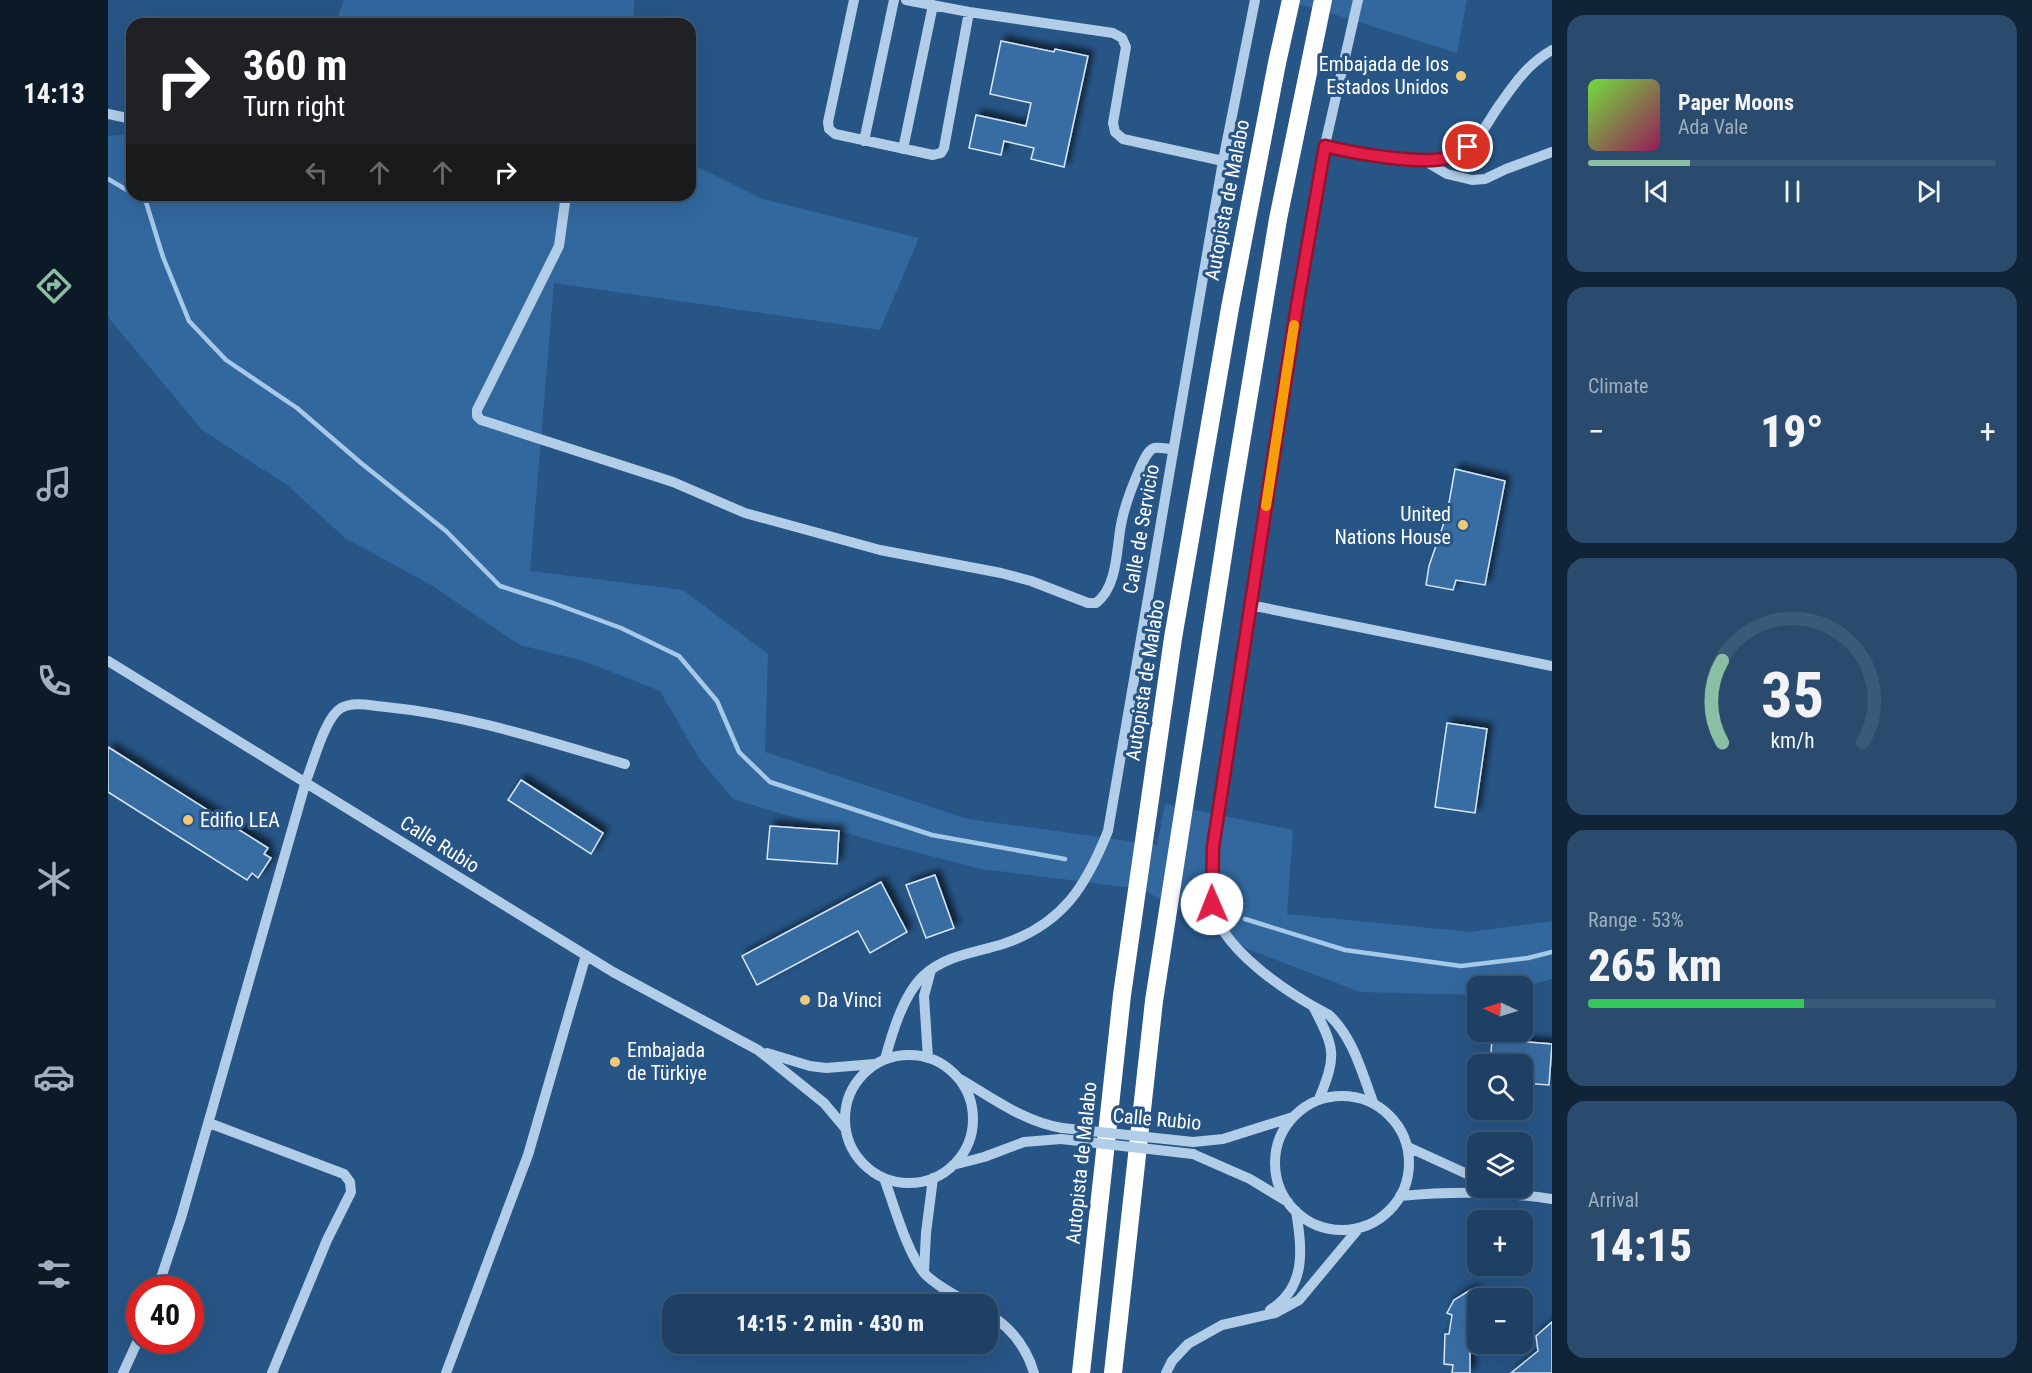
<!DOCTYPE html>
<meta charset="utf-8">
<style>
body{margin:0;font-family:"Roboto Condensed",sans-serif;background:#2a4b6d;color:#f1f3f6;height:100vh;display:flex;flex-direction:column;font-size:22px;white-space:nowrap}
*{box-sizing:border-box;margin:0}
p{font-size:20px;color:#a0afbf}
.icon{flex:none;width:33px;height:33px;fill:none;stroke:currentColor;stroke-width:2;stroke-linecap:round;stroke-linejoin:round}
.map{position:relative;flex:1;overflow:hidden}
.sheet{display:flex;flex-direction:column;gap:15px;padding:15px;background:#102337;width:480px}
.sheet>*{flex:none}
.guide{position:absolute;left:18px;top:18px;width:570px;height:183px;border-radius:18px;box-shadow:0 6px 24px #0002,0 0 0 2px #3b5978;background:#202124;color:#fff;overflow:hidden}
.needle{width:39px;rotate:274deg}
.tools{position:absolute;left:1359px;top:976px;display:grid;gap:12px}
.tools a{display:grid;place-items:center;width:66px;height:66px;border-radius:12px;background:#1d4064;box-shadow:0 6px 24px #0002,0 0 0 2px #3b5978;font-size:30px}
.speed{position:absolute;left:18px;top:1276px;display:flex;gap:12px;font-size:30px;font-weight:700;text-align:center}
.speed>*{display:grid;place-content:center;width:78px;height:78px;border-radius:50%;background:#1d4064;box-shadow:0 6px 24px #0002,0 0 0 2px #3b5978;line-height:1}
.speed .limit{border:9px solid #d22;background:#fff;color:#111}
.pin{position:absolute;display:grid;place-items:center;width:51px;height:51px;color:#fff;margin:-26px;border:3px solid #fff;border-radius:50%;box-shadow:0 2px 6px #0007}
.me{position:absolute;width:66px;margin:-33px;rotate:359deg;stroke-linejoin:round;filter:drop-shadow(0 0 4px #0008)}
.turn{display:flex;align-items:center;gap:21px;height:126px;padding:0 18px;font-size:27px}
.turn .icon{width:78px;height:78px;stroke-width:2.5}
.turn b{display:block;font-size:42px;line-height:51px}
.lanes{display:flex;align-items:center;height:57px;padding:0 18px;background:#0003;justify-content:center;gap:30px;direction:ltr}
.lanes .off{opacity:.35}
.big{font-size:45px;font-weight:800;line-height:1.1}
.sheet .tile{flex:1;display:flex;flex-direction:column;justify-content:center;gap:9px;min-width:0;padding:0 21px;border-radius:18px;background:#2a4b6d}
.sheet .dial{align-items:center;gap:0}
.dial svg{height:156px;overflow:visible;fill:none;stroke:#3b5978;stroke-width:7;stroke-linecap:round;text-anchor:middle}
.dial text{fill:#f1f3f6;stroke:none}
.song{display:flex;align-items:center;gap:18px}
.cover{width:72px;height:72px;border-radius:9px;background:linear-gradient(135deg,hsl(100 70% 55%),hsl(330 70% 35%))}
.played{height:6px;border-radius:3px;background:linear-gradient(90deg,#8abfa5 25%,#3b5978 25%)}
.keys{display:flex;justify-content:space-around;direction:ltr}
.heat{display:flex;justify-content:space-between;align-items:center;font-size:33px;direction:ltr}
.charge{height:9px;border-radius:4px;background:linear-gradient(90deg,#34c759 53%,#3b5978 0)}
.trip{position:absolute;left:554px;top:1294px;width:336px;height:60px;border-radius:18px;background:#1d4064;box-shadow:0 6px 24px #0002,0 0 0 2px #3b5978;font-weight:800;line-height:60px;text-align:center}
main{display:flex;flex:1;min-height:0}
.dock{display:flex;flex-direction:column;width:108px;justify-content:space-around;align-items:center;background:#0c1a28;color:#a0afbf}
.dock .icon{width:42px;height:42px}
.dock .current{color:#8abfa5}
.dock b{font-size:27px;color:#f1f3f6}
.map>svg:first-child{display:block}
.green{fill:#32689e}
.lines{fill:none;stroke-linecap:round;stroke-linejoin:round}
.stream{stroke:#a7c9e9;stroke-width:4.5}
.building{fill:#386da3;stroke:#d6e6f6;stroke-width:1.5;filter:url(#shadow)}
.minor{stroke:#b2cde8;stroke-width:10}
.highway{stroke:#fff;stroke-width:18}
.minor-bridge{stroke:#b2cde8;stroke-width:10}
.route-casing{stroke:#92132f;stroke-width:15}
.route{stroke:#e11d48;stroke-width:10}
.slow{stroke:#f59e0b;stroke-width:10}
.poi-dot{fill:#f0c878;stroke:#275586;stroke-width:2}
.labels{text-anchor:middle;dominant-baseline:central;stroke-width:6;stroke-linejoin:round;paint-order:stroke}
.poi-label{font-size:20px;fill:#fff;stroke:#275586;text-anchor:start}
.street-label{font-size:20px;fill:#fff;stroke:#275586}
</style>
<main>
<nav class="dock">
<b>14:13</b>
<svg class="icon current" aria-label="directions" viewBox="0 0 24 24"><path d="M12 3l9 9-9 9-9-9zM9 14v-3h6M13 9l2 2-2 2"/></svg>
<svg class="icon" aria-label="music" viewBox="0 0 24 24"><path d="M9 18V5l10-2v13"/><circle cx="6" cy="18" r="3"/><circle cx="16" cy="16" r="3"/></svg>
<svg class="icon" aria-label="phone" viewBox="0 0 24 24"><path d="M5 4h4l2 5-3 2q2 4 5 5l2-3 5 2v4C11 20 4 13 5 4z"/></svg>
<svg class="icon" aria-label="climate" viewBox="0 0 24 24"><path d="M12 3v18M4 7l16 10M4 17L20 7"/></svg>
<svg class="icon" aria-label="car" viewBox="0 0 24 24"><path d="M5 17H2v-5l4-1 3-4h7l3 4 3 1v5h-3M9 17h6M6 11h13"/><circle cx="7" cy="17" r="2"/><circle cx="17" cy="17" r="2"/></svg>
<svg class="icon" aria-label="filters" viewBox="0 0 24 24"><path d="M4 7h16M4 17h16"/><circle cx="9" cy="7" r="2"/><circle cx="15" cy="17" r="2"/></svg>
</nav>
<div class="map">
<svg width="1444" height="1373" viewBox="0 0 1444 1373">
<defs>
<filter id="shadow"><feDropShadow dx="5" dy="-5" stdDeviation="3" flood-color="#0009"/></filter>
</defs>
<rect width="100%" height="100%" fill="#275586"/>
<path class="green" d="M 236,0 L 526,0 L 526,24 L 227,24 Z
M 1172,0 L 1359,0 L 1349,53 L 1206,8 Z
M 24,134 L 24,195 L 582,195 L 582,163 L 655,199 L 811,238 L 772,330 L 446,283 L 422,571 L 575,590 L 660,654 L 657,752 L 860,819 L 1049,845 L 1057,804 L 1185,830 L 1179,914 L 1363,932 L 1444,921 L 1444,979 L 1415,987 L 1370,987 L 1369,995 L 1252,992 L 1140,949 L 1034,889 L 873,869 L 765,841 L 625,799 L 592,760 L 552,691 L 476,661 L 412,645 L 323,585 L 237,538 L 179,485 L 94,430 L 0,317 L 0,136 Z"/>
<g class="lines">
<path class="stream" d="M 0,179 L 24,193
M 27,195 L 38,202 L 55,257 L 81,321 L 118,360 L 189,408 L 253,463 L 338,531 L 392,586 L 445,603 L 513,628 L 571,656 L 609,701 L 631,752 L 662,782 L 824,835 L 957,859
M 1137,919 L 1237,950 L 1353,966 L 1420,958 L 1444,952"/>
</g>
<path class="building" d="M 893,41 L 946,52 L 947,49 L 980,56 L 956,167 L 923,159 L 926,148 L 896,141 L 893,155 L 861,148 L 868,115 L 918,126 L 923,103 L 882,94 Z
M 1347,469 L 1397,481 L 1377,585 L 1348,580 L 1345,590 L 1318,585 L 1321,566 L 1339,514 Z
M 1339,723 L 1379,729 L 1367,813 L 1327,807 Z
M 0,747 L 160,848 L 156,854 L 163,858 L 150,878 L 144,873 L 139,880 L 0,792 Z
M 413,780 L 495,833 L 483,854 L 400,800 Z
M 662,826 L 731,831 L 729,864 L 659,859 Z
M 827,875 L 846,928 L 818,938 L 798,885 Z
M 773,882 L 799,932 L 762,953 L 750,931 L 649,985 L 634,956 Z
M 1384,1039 L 1444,1044 L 1441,1085 L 1414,1083 L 1414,1065 L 1382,1065 Z
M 1364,1289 L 1370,1295 L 1370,1348 L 1362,1350 L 1362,1373 L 1344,1373 L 1345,1365 L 1336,1364 L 1337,1334 L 1341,1334 L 1344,1315 L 1339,1313 L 1346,1300 Z
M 1444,1322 L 1444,1373 L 1403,1373 L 1430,1351 L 1428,1336 Z"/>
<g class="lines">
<path class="minor" d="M 746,0 L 720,122 L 721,129 L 727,134 L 825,155 L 833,153 L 836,148 L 861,12
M 798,0 L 861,12 L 1005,33 L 1014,38 L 1018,47 L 1005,123 L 1007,132 L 1015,139 L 1115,161
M 1250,0 L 1217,145 L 1189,306 L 1105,847 C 1104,865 1101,884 1104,902 C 1110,949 1183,995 1221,1015 C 1245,1037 1254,1073 1265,1102
M 0,114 L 24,119
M 756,141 L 786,0
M 1217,145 C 1251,155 1332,170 1361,147 C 1372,138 1380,122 1388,110 C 1405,86 1418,65 1444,50
M 795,149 L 825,5
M 1315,160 L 1339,174 L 1364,180 L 1377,179 L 1398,169 L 1444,152
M 458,195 L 451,246 L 369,410 L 369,416 L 373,420 L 565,482 L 637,513 L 772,550 L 893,573 L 923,581 L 980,603 L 988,603 C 1011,586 1008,545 1014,520 C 1018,501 1025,484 1033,466 C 1036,460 1039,451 1046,448 C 1051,447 1060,449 1065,449
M 1142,605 L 1444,666
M 0,661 L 505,972 L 650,1050 L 716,1103 L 737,1128
M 1206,1008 C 1227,1049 1229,1055 1211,1099
M 659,1053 L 702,1066 L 718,1068 L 767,1064
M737 1119a64 64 0 1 1 128 0a64 64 0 1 1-128 0Z
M 820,1058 L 816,996 L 823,970
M 777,1059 C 784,1034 795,995 815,976 C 838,955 866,953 895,944 C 955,924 978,886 1000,831 L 1115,161 L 1147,0
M 852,1079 C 885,1098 916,1122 954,1128
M1167 1163a67 67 0 1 1 134 0a67 67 0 1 1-134 0Z
M 101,1123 L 236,1174 L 242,1182 L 243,1192 L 219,1240 L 164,1373
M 1085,1142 L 1115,1139 L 1185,1117
M 1300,1147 L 1370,1179
M 1085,1154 L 1142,1179 L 1180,1202
M 845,1165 L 876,1157 L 916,1142 L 953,1139
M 776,1178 C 786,1205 799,1253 817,1274 C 830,1287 849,1296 865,1305
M 1292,1196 C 1344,1191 1393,1191 1444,1199
M 816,1272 L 818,1233 L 825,1178
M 49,1290 L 73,1218 L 198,781 C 205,764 217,717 233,708 C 247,701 263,706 278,707 C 360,715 438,741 517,764
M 1162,1310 C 1199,1287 1194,1249 1188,1211
M 879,1313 C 903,1327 918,1346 926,1373
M 15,1373 L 32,1336
M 338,1373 L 420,1155 L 478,955
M 1058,1373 L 1064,1361 L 1080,1344 L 1114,1325 L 1167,1313 L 1191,1300 L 1251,1228"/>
<path class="highway" d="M 973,1373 L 1014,995 L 1065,638 L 1122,308 L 1169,63 L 1183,0
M 1005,1373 L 1046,1001 L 1124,497 L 1170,219 L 1215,0"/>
<path class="minor-bridge" d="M 954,1128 L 1085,1142
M 953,1139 L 1085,1154"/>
</g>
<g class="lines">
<g class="route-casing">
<path id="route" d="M 1104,904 L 1105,847 L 1189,306 L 1217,146 C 1244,153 1313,165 1339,158 C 1346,156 1354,150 1360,147"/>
</g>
<use href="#route" class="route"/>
<path class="slow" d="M 1158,506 L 1186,325"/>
</g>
<g class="poi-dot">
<circle cx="1353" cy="76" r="6"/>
<circle cx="1355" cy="525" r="6"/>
<circle cx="80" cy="820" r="6"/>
<circle cx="697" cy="1000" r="6"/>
<circle cx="507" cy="1062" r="6"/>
</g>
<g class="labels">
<g class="poi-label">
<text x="1341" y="64" text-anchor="end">Embajada de los<tspan x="1341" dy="23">Estados Unidos</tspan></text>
<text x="1343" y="514" text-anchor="end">United<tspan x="1343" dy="23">Nations House</tspan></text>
<text x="92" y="820">Edifio LEA</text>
<text x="709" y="1000">Da Vinci</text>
<text x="519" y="1050">Embajada<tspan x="519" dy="23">de Türkiye</tspan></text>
</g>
<g class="street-label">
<text transform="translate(1119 200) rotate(-79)">Autopista de Malabo</text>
<text transform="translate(1033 529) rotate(-80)">Calle de Servicio</text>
<text transform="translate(1037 680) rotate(-81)">Autopista de Malabo</text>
<text transform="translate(332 844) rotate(32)">Calle Rubio</text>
<text transform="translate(1049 1119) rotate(5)">Calle Rubio</text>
<text transform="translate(973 1163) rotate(-84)">Autopista de Malabo</text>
</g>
</g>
</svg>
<div class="tools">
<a><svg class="needle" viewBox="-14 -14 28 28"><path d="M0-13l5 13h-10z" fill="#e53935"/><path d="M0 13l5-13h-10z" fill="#a0afbf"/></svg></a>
<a><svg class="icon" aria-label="search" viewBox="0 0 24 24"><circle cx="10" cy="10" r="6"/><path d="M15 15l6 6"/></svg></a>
<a><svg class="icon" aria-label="layers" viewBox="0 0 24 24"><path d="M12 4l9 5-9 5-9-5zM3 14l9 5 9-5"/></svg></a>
<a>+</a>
<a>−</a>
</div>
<div class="speed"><div class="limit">40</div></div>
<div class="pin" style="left:1360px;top:147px;background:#d93025"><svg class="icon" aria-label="arrive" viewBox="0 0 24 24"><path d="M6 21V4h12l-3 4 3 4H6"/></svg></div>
<svg class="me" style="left:1104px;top:904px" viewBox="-20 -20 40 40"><circle r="19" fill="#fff"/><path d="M0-13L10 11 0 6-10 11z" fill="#e11d48"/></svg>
<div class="trip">14:15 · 2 min · 430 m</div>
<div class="guide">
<div class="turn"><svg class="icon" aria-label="right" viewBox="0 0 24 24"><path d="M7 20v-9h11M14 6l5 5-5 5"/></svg><div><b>360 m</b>Turn right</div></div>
<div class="lanes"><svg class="icon off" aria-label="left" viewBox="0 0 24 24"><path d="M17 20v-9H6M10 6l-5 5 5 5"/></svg><svg class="icon off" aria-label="ahead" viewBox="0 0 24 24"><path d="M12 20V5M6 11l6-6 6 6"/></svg><svg class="icon off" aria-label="ahead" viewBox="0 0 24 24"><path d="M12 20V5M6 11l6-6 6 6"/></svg><svg class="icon" aria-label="right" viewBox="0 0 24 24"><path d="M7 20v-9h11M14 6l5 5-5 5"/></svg></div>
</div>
</div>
<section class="sheet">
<div class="tile">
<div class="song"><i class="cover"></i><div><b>Paper Moons</b><p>Ada Vale</p></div></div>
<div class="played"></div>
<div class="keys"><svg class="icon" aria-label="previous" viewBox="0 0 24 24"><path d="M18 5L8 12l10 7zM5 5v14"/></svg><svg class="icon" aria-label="pause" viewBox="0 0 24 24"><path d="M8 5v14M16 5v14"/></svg><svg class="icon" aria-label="next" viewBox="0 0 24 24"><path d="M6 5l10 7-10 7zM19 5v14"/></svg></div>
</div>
<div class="tile"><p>Climate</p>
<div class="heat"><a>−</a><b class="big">19°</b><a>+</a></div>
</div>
<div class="tile dial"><svg viewBox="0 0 100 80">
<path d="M14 69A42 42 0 1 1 86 69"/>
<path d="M14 69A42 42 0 0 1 14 27" stroke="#8abfa5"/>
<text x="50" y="56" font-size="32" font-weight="700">35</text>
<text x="50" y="72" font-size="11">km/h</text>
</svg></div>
<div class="tile"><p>Range · 53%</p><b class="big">265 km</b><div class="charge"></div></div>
<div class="tile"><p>Arrival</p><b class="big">14:15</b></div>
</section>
</main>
